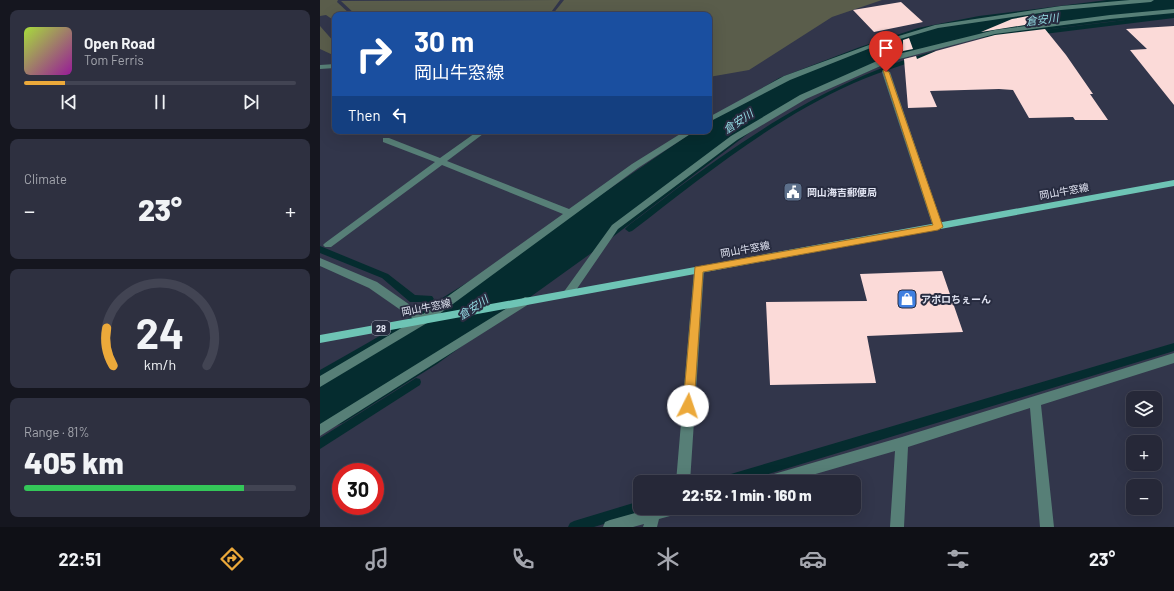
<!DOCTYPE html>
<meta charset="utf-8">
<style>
body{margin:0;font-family:Barlow,"Noto Sans JP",sans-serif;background:#2e3040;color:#f1f3f6;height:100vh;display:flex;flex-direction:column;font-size:15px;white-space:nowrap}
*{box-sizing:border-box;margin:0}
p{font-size:13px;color:#a4a6ae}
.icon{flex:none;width:22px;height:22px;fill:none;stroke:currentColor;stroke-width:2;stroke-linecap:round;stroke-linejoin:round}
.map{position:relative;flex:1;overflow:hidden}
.side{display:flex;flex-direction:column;gap:10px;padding:10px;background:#15161f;width:320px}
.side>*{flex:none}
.hud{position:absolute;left:12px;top:12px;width:380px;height:122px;border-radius:8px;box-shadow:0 4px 16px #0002,0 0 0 1px #424453;background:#1a4fa0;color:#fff;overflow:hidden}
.fabs{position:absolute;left:806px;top:391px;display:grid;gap:8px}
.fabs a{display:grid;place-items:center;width:36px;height:36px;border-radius:8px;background:#262838;box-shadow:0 4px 16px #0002,0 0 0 1px #424453;font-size:20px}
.speed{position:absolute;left:12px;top:463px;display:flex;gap:8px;font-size:20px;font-weight:700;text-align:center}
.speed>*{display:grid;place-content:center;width:52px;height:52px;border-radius:50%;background:#262838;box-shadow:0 4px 16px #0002,0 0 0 1px #424453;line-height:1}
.speed .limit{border:6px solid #d22;background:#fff;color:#111}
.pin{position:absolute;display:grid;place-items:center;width:34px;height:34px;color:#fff;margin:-41px -17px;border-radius:50% 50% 50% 0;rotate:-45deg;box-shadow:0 0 4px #0007}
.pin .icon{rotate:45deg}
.me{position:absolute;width:44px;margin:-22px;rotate:4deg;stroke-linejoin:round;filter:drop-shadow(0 0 3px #0008)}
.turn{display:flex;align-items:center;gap:14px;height:84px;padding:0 16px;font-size:18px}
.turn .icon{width:52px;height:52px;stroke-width:2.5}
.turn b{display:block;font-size:28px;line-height:34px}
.then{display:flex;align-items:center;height:38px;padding:0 16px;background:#0003;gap:8px;font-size:15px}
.big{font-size:30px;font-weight:800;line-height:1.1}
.side .card{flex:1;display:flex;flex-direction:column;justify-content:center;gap:6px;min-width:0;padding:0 14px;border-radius:8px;background:#2e3040}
.side .dial{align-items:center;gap:0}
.dial svg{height:104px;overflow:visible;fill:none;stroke:#424453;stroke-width:7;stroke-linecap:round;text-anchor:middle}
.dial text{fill:#f1f3f6;stroke:none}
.song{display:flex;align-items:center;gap:12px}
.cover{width:48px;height:48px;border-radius:6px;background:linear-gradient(135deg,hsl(80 70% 55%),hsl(300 70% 35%))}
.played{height:4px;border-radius:2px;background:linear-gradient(90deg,#eca93a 15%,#424453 15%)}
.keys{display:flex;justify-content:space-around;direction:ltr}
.heat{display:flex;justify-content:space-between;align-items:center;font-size:22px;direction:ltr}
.charge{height:6px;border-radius:3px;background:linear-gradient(90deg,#34c759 81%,#424453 0)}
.trip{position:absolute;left:313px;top:475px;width:228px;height:40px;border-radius:8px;background:#262838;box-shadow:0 4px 16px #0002,0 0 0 1px #424453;font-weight:800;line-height:40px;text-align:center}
.menu{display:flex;height:64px;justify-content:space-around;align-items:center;background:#0f1016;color:#a4a6ae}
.menu .icon{width:28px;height:28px}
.menu .active{color:#eca93a}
.menu b{font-size:18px;color:#f1f3f6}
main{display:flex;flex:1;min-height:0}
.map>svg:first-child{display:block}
.green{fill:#5a5d4b}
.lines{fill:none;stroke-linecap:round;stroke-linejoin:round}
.stream{fill:#052c2f;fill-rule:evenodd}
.river{fill:#052c2f;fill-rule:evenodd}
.building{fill:#fbdad8}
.minor{fill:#577f77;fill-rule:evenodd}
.major{fill:#6ec4b5;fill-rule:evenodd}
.route{fill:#eca93a;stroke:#996e26}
.labels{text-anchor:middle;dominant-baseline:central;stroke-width:4;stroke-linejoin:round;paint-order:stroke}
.shield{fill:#282c40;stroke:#a9acbc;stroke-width:1}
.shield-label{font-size:9px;font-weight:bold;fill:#e0e3f1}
.street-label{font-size:10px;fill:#e0e3f1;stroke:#282c40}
.poi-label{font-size:10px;font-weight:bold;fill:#e0e3f1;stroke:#282c40;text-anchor:start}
.water-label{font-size:11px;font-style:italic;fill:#94dbe3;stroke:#282c40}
</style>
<main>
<section class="side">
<div class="card">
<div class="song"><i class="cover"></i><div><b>Open Road</b><p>Tom Ferris</p></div></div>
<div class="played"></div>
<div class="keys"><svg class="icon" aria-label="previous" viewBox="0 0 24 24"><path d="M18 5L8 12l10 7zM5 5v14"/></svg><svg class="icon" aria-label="pause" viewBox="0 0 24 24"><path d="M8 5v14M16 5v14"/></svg><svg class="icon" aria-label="next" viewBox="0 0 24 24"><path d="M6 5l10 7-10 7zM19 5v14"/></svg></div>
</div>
<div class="card"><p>Climate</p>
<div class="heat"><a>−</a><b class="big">23°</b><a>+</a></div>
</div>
<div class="card dial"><svg viewBox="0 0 100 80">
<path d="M14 69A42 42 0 1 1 86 69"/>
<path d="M14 69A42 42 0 0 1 9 40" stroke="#eca93a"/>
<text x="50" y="56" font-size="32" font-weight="700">24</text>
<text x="50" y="72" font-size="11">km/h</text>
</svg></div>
<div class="card"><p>Range · 81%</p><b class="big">405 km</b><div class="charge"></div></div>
</section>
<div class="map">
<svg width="854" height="527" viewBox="0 0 854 527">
<rect width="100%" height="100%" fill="#32364b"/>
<path class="green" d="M 0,0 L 18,0 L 17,2 L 31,15 L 15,15 L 15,21 L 6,15 L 0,16 Z
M 240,0 L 229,15 L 36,15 L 21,1 Z
M 244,0 L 562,0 L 512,17 L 429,70 L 389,77 L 389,15 L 232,15 Z
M 0,26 L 15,43 L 13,55 L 0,49 Z"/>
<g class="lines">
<path class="stream" d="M 854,14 L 854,18 L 716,35 L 713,33 L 716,31 Z
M 615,51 L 618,53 L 617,54 C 589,63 561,71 534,83 C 453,119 382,177 312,231 L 309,232 L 305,229 C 309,224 316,220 321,216 C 332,207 344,199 355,190 C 436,130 517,77 615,51 Z
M 0,246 L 68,274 L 95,295 L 112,296 L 114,299 L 112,302 L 90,302 L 62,278 L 0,253 Z
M 172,291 L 175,293 L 177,295 L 175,297 L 158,300 L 155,299 L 153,296 L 155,293 Z
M 854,343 L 854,351 L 422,482 L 398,482 L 400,478 L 404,476 Z
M 96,378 L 100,379 L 101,382 L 100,385 L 0,449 L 0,438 Z
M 320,501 L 320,508 L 326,508 L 324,511 L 320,513 L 274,527 L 248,527 L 250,523 L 254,521 Z"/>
<path class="river" d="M 787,0 L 854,0 L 854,15 L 787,22 L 659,38 L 619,46 L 568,63 L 489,96 L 438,126 L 277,249 L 117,364 L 23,423 L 0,431 L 0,370 C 130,298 252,215 374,131 L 389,131 L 389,120 L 459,78 L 540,47 L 598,28 L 659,16 Z"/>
</g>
<path class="building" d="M 581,2 L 603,22 L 554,32 L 533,10 Z
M 708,16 L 717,23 L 661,32 L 692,19 Z
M 854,26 L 854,105 L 810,50 L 827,49 L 806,29 Z
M 725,29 L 746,55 L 773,94 L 770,94 L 788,120 L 755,120 L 753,117 L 709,118 L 693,90 L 679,89 L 610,91 L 617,107 L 588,108 L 584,59 L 596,56 L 597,59 L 616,51 L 675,35 Z
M 589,38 L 593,49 L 583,51 L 583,40 Z
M 622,271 L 643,332 L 547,336 L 556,383 L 450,385 L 446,302 L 547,301 L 540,274 Z"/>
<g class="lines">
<path class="minor" d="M 810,0 L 834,0 L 831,2 L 741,10 L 618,28 L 553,47 L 470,80 L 389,122 L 389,117 L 464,76 L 549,45 L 615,25 L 741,6 Z
M 854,9 L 854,13 L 790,19 L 675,34 L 572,61 L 486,99 L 417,140 L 298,229 L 252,296 L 244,296 L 243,293 L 292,225 L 411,136 L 480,95 L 566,57 L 675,30 L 790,15 Z
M 15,64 L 15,68 L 0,69 L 0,65 Z
M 563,70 L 570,72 L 623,227 L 621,229 L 615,229 L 613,227 L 562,72 Z
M 158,131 L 167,131 L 127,161 L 249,209 L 312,164 L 365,131 L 375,131 L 318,168 L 107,323 L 0,387 L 0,376 L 95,320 L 49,288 L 0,266 L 0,258 L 57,282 L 103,314 L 243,214 L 122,165 L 11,247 L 5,247 L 3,245 L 5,243 L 115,162 L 63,142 L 63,138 L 69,138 L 120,158 Z
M 379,266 L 384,270 L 370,482 L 356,482 L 374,270 Z
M 205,297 L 209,298 L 210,301 L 209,304 L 0,436 L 0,424 Z
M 854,353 L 854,363 L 721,405 L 734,527 L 720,527 L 710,408 L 588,447 L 584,527 L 570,527 L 575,451 L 468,482 L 440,482 L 442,478 L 447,476 L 582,437 Z
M 333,508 L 363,508 L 361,513 L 339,519 L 337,527 L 323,527 L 324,524 L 313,527 L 283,527 L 285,522 L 290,520 Z"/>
<path class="major" d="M 854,180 L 854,186 L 0,343 L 0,335 Z"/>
</g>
<path class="route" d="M 563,70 L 569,72 L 623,227 L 618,230 L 383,272 L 374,406 L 372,410 L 365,410 L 363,406 L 375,267 L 613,225 Z"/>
<defs>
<g id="civic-square" transform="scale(1)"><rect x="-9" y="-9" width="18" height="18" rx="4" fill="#5c6f8a" stroke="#282c40"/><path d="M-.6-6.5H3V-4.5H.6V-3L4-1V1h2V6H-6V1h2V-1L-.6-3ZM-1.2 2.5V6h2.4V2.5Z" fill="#fff"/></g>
<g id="shop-square" transform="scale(1)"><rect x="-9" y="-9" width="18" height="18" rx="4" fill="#3f7fe0" stroke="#282c40"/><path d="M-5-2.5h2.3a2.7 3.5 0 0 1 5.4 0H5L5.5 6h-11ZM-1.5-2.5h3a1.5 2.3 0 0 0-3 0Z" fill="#fff"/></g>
</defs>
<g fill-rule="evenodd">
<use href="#civic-square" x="473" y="192"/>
<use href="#shop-square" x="587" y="299"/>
</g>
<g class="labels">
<rect class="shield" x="52" y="321" width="18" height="14" rx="3"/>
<g class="shield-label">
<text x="61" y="328">28</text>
</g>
<g class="street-label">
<text transform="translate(744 191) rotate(-10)">岡山牛窓線</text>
<text transform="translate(425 249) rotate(-10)">岡山牛窓線</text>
<text transform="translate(106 307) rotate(-11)">岡山牛窓線</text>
</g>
<g class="poi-label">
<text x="487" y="192">岡山海吉郵便局</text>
<text x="601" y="299">アポロちぇーん</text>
</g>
<g class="water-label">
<text transform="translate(722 19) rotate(-7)">倉安川</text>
<text transform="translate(418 121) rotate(-34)">倉安川</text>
<text transform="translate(153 307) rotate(-34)">倉安川</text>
</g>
</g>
</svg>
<div class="fabs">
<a><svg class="icon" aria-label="layers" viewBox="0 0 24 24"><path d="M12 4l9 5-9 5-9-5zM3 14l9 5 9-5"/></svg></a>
<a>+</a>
<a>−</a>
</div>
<div class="speed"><div class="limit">30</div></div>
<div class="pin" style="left:566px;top:72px;background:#d93025"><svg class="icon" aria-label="arrive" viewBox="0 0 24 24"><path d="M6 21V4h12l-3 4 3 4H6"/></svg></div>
<svg class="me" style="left:368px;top:406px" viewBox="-20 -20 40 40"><circle r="19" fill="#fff"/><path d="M0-13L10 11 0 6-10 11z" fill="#eca93a"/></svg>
<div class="trip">22:52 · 1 min · 160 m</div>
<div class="hud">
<div class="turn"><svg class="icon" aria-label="right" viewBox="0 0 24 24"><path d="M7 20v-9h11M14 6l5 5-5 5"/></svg><div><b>30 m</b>岡山牛窓線</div></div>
<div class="then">Then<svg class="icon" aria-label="left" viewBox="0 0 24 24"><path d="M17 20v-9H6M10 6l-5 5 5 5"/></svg></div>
</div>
</div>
</main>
<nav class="menu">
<b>22:51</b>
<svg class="icon active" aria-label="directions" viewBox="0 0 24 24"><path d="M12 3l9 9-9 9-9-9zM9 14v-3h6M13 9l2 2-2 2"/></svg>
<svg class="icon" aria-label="music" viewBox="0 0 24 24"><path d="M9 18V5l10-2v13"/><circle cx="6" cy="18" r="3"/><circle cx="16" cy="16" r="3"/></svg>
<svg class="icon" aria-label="phone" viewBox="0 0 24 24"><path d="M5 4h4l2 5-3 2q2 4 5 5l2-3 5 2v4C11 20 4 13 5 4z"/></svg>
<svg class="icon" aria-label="climate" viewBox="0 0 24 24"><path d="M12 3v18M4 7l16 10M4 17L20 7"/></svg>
<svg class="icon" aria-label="car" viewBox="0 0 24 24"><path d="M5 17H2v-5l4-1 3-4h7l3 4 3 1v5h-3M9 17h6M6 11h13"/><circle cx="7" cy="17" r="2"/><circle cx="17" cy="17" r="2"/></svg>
<svg class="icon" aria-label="filters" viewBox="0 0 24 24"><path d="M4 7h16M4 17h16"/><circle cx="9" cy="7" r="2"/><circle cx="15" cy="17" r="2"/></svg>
<b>23°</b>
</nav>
